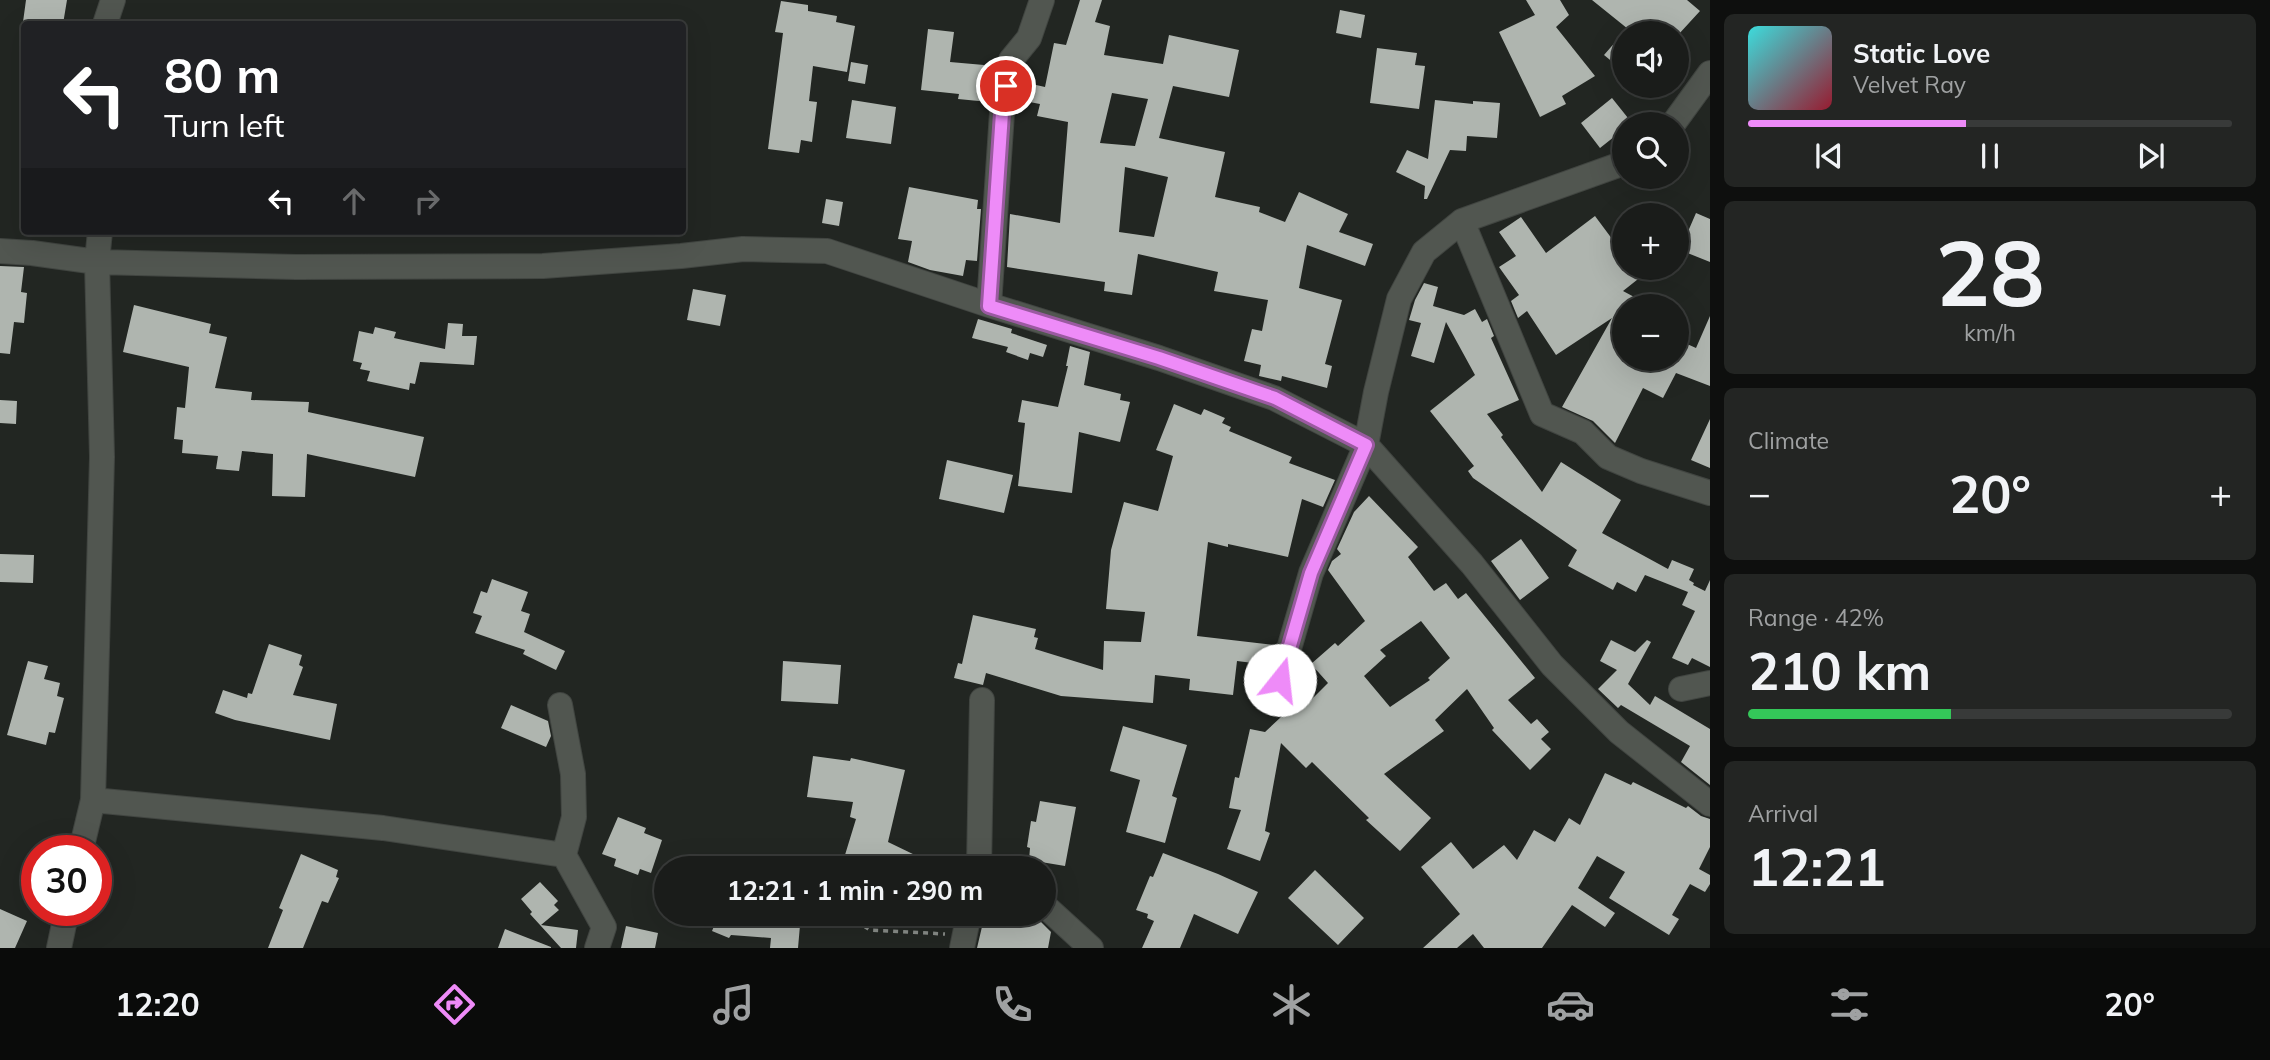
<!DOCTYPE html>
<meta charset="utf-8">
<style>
body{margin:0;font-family:Mulish,sans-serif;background:#232523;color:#f1f3f6;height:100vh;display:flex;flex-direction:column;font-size:26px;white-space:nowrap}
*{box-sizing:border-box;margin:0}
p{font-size:23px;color:#9fa1a2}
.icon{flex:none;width:38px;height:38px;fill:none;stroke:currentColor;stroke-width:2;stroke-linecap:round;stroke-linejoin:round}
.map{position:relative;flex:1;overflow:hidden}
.side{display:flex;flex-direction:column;gap:14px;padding:14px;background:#0e0f0e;width:560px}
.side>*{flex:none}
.hud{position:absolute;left:21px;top:21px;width:665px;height:214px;border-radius:7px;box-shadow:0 7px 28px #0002,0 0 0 2px #383a39;background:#202124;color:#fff;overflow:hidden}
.controls{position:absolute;left:1612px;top:21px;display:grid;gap:14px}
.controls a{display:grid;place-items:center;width:77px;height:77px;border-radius:50%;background:#1a1c1a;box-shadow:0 7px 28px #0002,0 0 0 2px #383a39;font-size:35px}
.speed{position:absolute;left:21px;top:835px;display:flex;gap:14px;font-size:35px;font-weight:700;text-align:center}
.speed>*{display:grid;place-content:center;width:91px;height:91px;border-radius:50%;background:#1a1c1a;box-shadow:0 7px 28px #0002,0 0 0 2px #383a39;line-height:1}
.speed .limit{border:10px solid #d22;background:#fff;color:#111}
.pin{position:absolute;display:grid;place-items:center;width:60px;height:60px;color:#fff;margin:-30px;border:4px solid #fff;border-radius:50%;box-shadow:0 2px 7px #0007}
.me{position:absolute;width:77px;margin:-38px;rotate:16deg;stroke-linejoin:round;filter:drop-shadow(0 0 5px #0008)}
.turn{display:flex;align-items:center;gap:24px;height:147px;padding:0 28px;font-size:32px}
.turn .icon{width:91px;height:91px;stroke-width:2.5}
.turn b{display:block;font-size:49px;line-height:60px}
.lanes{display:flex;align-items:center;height:66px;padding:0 28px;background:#0003;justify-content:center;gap:35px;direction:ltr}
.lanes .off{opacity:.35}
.big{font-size:52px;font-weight:700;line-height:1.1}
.side .card{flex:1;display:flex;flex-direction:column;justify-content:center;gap:10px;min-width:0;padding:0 24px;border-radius:10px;background:#232523}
.side .dial{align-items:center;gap:0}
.dial b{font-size:91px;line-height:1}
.song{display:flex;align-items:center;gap:21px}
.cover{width:84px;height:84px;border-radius:10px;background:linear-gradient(135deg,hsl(180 70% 55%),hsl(350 70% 35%))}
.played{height:7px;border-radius:4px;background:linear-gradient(90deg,#ee8bf8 45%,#383a39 45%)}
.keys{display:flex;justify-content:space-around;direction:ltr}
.heat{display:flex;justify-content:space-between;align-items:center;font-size:38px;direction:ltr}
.charge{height:10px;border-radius:5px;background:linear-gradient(90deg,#34c759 42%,#383a39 0)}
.trip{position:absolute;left:654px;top:856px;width:402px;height:70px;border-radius:35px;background:#1a1c1a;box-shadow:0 7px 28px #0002,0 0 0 2px #383a39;font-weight:700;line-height:70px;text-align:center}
.tab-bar{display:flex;height:112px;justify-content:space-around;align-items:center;background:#0a0b0a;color:#9fa1a2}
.tab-bar .icon{width:49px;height:49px}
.tab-bar .selected{color:#ee8bf8}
.tab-bar b{font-size:32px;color:#f1f3f6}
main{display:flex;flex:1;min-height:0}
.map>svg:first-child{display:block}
.building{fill:#afb5af;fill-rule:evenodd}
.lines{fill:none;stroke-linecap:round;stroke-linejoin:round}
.street-casing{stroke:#414541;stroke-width:26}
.path{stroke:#898d89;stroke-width:3.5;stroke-dasharray:5 5;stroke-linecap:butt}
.street{stroke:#515650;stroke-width:24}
.route-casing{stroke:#9b5aa1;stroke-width:18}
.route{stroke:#ee8bf8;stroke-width:12}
</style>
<main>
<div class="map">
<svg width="1710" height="948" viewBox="0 0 1710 948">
<rect width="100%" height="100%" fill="#222622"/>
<path class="building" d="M 26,0 L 67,0 L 63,24 L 23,22 Z
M 1080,0 L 1102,0 L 1095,22 L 1110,26 L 1104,55 L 1163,64 L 1169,35 L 1239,50 L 1229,97 L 1173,86 L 1159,138 L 1225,152 L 1215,197 L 1260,207 L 1259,212 L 1285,222 L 1299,192 L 1348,214 L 1339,232 L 1373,244 L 1365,266 L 1307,245 L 1299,288 L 1342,300 L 1325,364 L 1332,366 L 1327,388 L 1282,376 L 1281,381 L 1259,376 L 1261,365 L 1244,361 L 1252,329 L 1262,331 L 1268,300 L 1214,291 L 1218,272 L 1138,254 L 1132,295 L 1104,291 L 1105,282 L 1007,267 L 1010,214 L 1060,223 L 1068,122 L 1037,116 L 1040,104 L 1019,100 L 1023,82 L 1045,87 L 1054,43 L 1066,45 ZM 1112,93 L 1148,99 L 1135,146 L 1100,143 ZM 1125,167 L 1168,177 L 1154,237 L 1119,232 Z
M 1526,0 L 1560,0 L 1569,15 L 1556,27 L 1595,76 L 1562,96 L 1566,104 L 1540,117 L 1499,32 L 1535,15 Z
M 1592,0 L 1687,0 L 1700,11 L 1678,35 L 1674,29 L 1668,33 L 1633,33 Z
M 781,1 L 808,5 L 808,11 L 837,16 L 836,22 L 855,26 L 847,72 L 813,66 L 809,101 L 817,102 L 812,142 L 801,140 L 799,153 L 768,149 L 783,33 L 775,32 Z
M 1340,10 L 1365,15 L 1361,38 L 1336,33 Z
M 928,29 L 954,32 L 950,62 L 984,65 L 983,73 L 992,74 L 989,102 L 958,99 L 959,94 L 921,90 Z
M 1624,32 L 1624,59 L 1615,64 L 1604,55 Z
M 1377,48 L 1417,53 L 1415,65 L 1425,66 L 1419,109 L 1370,103 Z
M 851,62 L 868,65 L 865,84 L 848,81 Z
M 1612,98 L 1632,123 L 1624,124 L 1624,129 L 1600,148 L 1581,123 Z
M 852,100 L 896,107 L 891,144 L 846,138 Z
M 1435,100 L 1473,104 L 1473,101 L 1500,103 L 1497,138 L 1467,136 L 1466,151 L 1450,150 L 1427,199 L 1424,199 L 1425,186 L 1396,172 L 1407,150 L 1428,159 Z
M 909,187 L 978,200 L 977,209 L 981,209 L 977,261 L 966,260 L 963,276 L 930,270 L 908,262 L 912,241 L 898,239 Z
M 826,199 L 843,202 L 839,226 L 822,223 Z
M 1696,213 L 1710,219 L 1710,262 L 1680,250 Z
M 1595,216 L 1624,255 L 1624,268 L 1652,268 L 1623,291 L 1651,306 L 1624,306 L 1624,359 L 1676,359 L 1676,339 L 1696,348 L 1710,316 L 1710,386 L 1676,373 L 1663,398 L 1643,388 L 1615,443 L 1593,421 L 1562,407 L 1612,318 L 1556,355 L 1527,311 L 1518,318 L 1511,301 L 1519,295 L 1499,267 L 1516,256 L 1499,232 L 1521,217 L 1546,253 Z
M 0,266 L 24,267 L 21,292 L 27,293 L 24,323 L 14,322 L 10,354 L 0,353 Z
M 1424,283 L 1438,287 L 1433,306 L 1464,315 L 1475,309 L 1482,322 L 1487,319 L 1494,336 L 1491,338 L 1519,400 L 1487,414 L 1503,435 L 1501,437 L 1542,492 L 1561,462 L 1621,500 L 1602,533 L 1668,569 L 1672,560 L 1694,569 L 1689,580 L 1694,583 L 1693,585 L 1705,591 L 1710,580 L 1710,667 L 1692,658 L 1688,665 L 1672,658 L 1695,611 L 1682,605 L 1688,592 L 1645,575 L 1636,592 L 1617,582 L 1613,590 L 1568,566 L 1577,550 L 1473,478 L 1468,471 L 1474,466 L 1430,411 L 1475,375 L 1446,322 L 1434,363 L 1411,356 L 1421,323 L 1409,320 L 1415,300 Z
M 693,289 L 726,295 L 720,326 L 687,320 Z
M 134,305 L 211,324 L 209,333 L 227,337 L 215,388 L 252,392 L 251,400 L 309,402 L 308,412 L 424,437 L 415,477 L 307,454 L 305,497 L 272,496 L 273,454 L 242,451 L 239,471 L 216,469 L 218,456 L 182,453 L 183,440 L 174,439 L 177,407 L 185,408 L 189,367 L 123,352 Z
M 978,319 L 1012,329 L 1011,333 L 1047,345 L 1043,357 L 1030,353 L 1028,360 L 1006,352 L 1008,347 L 972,338 Z
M 448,323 L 463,324 L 462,336 L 477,336 L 474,365 L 420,362 L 415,384 L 410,383 L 409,390 L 367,381 L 370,371 L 360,369 L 362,363 L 353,361 L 359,331 L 373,334 L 375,327 L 396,332 L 394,338 L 445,349 Z
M 1070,346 L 1090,352 L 1084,385 L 1121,394 L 1120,400 L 1130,402 L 1120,442 L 1079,432 L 1072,493 L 1018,486 L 1025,423 L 1018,422 L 1022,400 L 1058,407 L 1068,366 L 1066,366 Z
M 0,400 L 17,401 L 16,424 L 0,423 Z
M 1174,404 L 1201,415 L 1204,409 L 1225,418 L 1222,423 L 1231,427 L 1229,431 L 1292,457 L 1289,463 L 1335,480 L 1323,507 L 1302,499 L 1288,557 L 1228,544 L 1228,547 L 1208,542 L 1197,636 L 1275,645 L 1269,665 L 1237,661 L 1233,695 L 1189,690 L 1190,679 L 1155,675 L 1153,703 L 1061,696 L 986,673 L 983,685 L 954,678 L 958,663 L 962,664 L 973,615 L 1036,629 L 1034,637 L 1038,638 L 1035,649 L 1103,670 L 1104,641 L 1141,642 L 1145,612 L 1106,609 L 1111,550 L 1124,502 L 1158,511 L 1173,456 L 1156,450 Z
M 1710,419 L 1710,468 L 1691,460 Z
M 947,460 L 1013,475 L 1004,513 L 939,499 Z
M 1369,496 L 1418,547 L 1408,557 L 1434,591 L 1446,583 L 1458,599 L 1466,593 L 1535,678 L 1508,700 L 1531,724 L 1537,719 L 1549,732 L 1541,739 L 1551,749 L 1530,770 L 1492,730 L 1494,728 L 1467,689 L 1435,720 L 1444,731 L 1384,774 L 1431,818 L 1400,851 L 1366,820 L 1369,818 L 1312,762 L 1306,768 L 1281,743 L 1265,831 L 1270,833 L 1260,861 L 1227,849 L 1241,810 L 1229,808 L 1235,777 L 1239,778 L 1250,729 L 1265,732 L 1295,704 L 1301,710 L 1328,683 L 1311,664 L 1335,643 L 1338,646 L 1365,621 L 1328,570 L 1332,561 L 1341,554 L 1337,549 L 1354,512 ZM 1421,621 L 1450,658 L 1428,678 L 1430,680 L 1390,707 L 1364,676 L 1386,656 L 1380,650 Z
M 1521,539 L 1549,578 L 1520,600 L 1491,561 Z
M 0,554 L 34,555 L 33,583 L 0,582 Z
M 492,579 L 528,592 L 521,611 L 530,614 L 524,632 L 565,651 L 556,670 L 523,654 L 525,650 L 475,633 L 482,616 L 473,613 L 481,591 L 487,593 Z
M 1611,640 L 1635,652 L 1647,640 L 1651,642 L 1628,684 L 1650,705 L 1655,696 L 1710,729 L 1710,785 L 1681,762 L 1690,746 L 1621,705 L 1618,708 L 1598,689 L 1617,670 L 1600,661 Z
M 269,644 L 302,655 L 299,665 L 303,667 L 293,695 L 337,704 L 330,740 L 235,720 L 215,713 L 223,690 L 247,698 L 248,693 L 252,694 Z
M 28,661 L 48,666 L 44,679 L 60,683 L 57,696 L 64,698 L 55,733 L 49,732 L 46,745 L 7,735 Z
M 783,661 L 841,665 L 838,704 L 781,701 Z
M 511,705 L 548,721 L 551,736 L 546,747 L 501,728 Z
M 1123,726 L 1187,745 L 1172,796 L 1177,798 L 1165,843 L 1126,832 L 1140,780 L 1110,771 Z
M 813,756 L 850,761 L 851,758 L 905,770 L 888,842 L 917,856 L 912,868 L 841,868 L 856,819 L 850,817 L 853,802 L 807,797 Z
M 1605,773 L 1631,785 L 1633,782 L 1686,808 L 1688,806 L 1701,816 L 1710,819 L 1710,847 L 1699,869 L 1710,875 L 1710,884 L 1705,892 L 1690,884 L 1672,915 L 1679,919 L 1669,935 L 1609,898 L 1625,872 L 1597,856 L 1578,888 L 1615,913 L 1605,927 L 1572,905 L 1542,948 L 1484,948 L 1473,934 L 1457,948 L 1423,948 L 1460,914 L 1421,867 L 1451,842 L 1473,869 L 1504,845 L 1517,860 L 1534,830 L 1555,842 L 1569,818 L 1580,825 Z
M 1040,801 L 1076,807 L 1065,866 L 1029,860 L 1030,848 L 1027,847 L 1031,821 L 1036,822 Z
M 618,817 L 646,828 L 644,833 L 662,840 L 651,873 L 640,869 L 638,875 L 614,866 L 616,859 L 602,854 Z
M 1163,853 L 1218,874 L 1258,892 L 1238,934 L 1194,914 L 1180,948 L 1142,948 L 1154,921 L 1147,918 L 1148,914 L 1136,910 L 1150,876 L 1153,877 Z
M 301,854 L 338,870 L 336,877 L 339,878 L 328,903 L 322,901 L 303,948 L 268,948 L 283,910 L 279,908 Z
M 1315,870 L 1364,918 L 1338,945 L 1288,898 Z
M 540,882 L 558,901 L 554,905 L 559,910 L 541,925 L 578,930 L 576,948 L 561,948 L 530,914 L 532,912 L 521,899 Z
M 0,909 L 27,921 L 15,948 L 0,948 Z
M 719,914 L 801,914 L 798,948 L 770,948 L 771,938 L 731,935 L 729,938 L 712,931 Z
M 985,914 L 1033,914 L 1051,932 L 1048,948 L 977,948 Z
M 626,926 L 658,933 L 655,948 L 621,948 Z
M 505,929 L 551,947 L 551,948 L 498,948 Z"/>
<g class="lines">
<g class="street-casing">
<path id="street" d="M 105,24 L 113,0
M 1673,124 L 1710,73
M 1462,221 L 1542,414 L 1583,432 L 1608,457 L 1641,471 L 1710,493
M 0,251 L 32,253 L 97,262 L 296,267 L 543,266 L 681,256 L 743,249 L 827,251 L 989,305 L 1159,358 L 1274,398 L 1366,445 L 1472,564 L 1552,665 L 1619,732 L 1710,804
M 989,305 L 1002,113 L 1011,60 L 1029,38 L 1042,0
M 1280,680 L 1311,573 L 1366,445 L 1376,392 L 1399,299 L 1424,252 L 1462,221 L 1624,163
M 1681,689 L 1710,683
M 560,705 L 573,774 L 574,817 L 564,855
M 93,800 L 383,828 L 564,855 L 604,927 L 597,948
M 81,850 L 93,800 L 102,457 L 97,262 L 100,231
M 979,868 L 982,700
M 1045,906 L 1091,948
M 59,948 L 67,910
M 962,948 L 969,914"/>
</g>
<path class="path" d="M 811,914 L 813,920 L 851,918 L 870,930 L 945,934"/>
<use href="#street" class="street"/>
</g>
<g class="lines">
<g class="route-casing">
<path id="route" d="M 1006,86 L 1002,113 L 989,306 L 1159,358 L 1275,398 L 1366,445 L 1311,573 L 1280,680"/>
</g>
<use href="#route" class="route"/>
</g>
</svg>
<div class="controls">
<a><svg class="icon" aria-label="sound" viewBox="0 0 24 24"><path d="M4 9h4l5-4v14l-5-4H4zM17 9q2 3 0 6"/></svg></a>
<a><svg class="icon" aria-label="search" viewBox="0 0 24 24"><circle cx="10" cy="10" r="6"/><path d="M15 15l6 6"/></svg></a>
<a>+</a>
<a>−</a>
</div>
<div class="speed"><div class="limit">30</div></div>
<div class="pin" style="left:1006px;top:86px;background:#d93025"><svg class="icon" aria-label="arrive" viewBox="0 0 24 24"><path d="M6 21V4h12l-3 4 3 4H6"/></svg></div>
<svg class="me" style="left:1280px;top:680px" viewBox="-20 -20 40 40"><circle r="19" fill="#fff"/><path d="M0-13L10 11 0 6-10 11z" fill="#ee8bf8"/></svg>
<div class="trip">12:21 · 1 min · 290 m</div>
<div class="hud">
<div class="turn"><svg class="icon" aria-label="left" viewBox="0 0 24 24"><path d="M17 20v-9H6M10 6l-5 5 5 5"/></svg><div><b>80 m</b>Turn left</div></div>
<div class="lanes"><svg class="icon" aria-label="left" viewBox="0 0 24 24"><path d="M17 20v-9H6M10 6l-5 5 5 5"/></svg><svg class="icon off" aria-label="ahead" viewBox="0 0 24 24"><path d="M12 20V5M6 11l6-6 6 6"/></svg><svg class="icon off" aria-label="right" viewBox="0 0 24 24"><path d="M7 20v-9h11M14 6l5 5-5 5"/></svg></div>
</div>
</div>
<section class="side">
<div class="card">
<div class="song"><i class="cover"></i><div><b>Static Love</b><p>Velvet Ray</p></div></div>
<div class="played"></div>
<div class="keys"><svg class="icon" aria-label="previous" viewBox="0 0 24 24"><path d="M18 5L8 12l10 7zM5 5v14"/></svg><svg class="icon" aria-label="pause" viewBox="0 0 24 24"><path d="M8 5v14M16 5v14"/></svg><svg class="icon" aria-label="next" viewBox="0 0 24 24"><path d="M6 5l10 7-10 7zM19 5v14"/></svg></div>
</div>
<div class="card dial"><b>28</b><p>km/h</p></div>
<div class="card"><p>Climate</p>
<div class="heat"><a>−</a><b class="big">20°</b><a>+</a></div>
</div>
<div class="card"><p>Range · 42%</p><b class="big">210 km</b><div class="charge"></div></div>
<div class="card"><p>Arrival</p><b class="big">12:21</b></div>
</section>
</main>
<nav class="tab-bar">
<b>12:20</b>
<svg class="icon selected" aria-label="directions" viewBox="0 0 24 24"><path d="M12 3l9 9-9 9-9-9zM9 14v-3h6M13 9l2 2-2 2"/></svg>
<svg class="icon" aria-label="music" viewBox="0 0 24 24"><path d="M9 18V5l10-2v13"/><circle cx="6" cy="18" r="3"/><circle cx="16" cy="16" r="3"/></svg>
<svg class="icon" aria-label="phone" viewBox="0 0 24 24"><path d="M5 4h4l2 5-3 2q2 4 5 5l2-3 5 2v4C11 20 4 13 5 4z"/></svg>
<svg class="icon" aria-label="climate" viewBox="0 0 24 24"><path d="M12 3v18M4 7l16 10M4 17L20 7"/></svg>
<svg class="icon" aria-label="car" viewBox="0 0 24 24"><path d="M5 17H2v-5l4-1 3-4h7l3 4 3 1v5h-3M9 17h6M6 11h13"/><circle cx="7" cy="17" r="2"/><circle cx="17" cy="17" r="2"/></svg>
<svg class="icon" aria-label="filters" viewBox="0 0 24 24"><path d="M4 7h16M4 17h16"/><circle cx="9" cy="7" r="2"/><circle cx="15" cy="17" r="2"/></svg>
<b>20°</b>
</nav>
